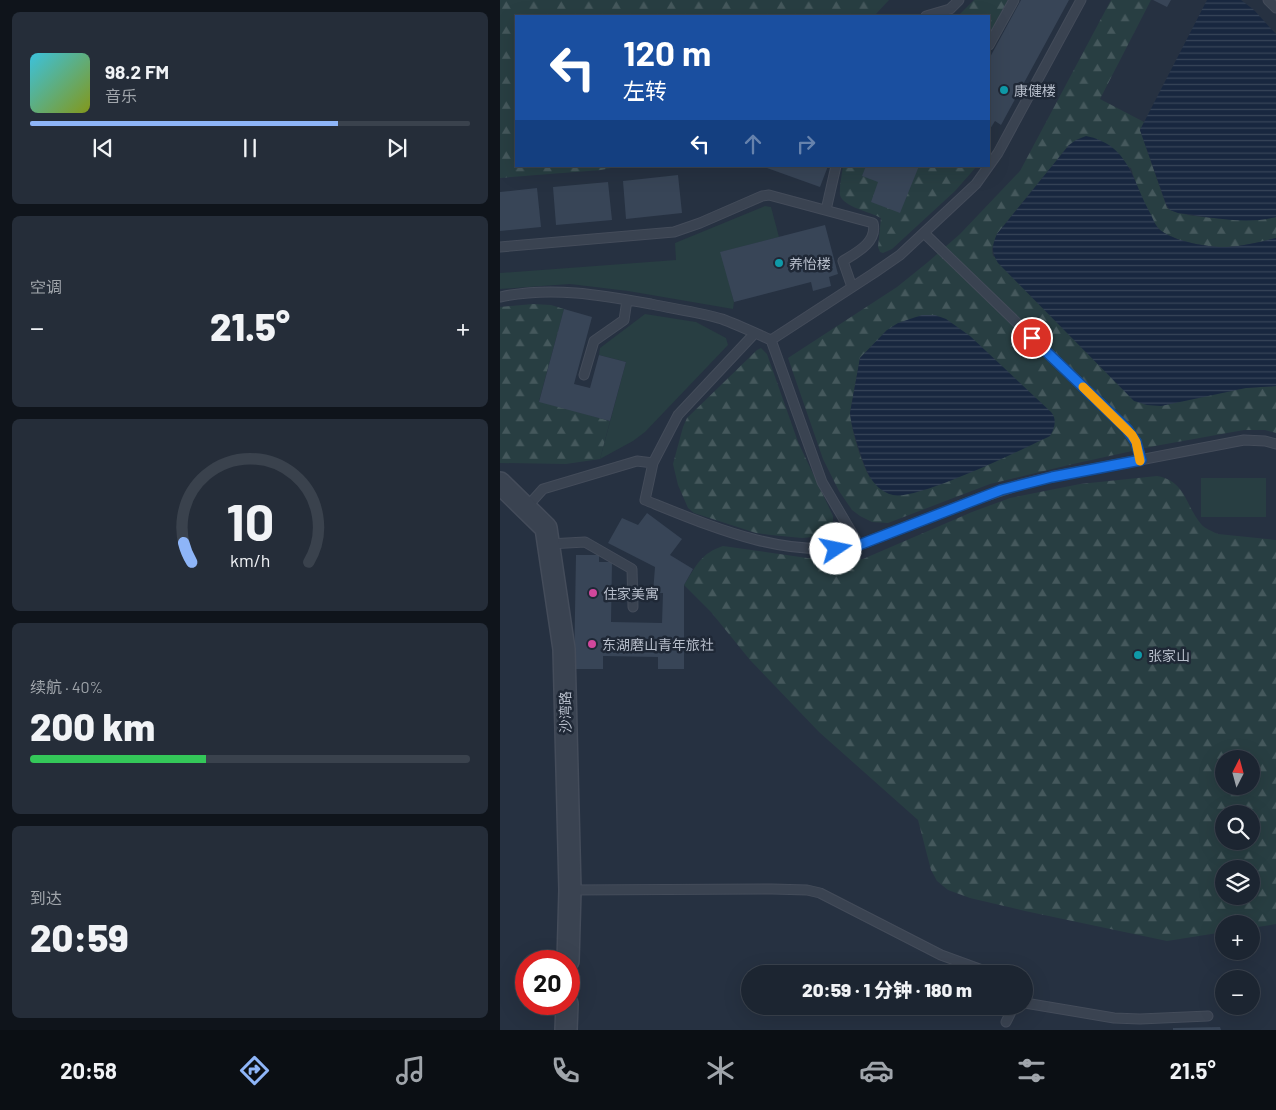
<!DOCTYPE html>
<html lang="zh">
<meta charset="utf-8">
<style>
body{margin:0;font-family:Barlow,"Noto Sans SC",sans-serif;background:#252d39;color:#f1f3f6;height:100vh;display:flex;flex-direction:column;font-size:19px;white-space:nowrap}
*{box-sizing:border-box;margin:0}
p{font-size:16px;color:#a0a5ab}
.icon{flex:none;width:28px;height:28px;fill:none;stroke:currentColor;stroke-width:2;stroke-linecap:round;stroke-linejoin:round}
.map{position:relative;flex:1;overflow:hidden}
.drawer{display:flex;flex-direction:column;gap:12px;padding:12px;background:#0f141b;width:500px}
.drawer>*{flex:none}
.guide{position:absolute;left:15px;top:15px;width:475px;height:152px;border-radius:0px;box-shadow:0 5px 20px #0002,0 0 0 1px #3a424d;background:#1a4fa0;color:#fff;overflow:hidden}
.needle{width:32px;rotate:6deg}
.tools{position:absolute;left:715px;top:750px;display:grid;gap:10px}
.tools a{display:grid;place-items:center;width:45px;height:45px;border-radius:50%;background:#1c2531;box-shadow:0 5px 20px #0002,0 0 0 1px #3a424d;font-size:25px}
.speed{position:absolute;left:15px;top:950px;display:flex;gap:10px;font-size:25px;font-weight:700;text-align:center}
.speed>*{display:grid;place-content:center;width:65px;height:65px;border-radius:50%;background:#1c2531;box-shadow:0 5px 20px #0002,0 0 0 1px #3a424d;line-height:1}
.speed .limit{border:8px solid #d22;background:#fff;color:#111}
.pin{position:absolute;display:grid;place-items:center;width:42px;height:42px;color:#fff;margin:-21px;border:2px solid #fff;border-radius:50%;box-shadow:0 1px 5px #0007}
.me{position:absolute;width:55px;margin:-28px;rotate:79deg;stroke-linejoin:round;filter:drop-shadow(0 0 4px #0008)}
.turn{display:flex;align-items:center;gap:18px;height:105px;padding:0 25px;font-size:22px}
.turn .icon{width:65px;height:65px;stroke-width:2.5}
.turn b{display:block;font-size:35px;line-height:42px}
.lanes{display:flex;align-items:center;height:48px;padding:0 25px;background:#0003;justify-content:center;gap:25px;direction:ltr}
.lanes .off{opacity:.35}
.big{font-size:38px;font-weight:800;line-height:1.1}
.drawer .widget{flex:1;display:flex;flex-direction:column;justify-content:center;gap:8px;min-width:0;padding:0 18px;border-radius:8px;background:#252d39}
.drawer .dial{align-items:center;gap:0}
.dial svg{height:130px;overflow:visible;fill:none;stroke:#3a424d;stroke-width:7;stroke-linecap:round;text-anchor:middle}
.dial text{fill:#f1f3f6;stroke:none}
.song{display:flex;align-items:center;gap:15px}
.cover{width:60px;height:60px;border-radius:8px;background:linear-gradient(135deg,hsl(190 70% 55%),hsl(70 70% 35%))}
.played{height:5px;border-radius:2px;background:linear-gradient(90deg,#8eb5f8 70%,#3a424d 70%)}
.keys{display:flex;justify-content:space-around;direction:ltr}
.heat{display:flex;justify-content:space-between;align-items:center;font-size:28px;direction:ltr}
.charge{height:8px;border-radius:4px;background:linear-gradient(90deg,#34c759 40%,#3a424d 0)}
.trip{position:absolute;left:241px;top:965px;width:292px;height:50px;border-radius:25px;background:#1c2531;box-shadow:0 5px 20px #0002,0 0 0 1px #3a424d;font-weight:800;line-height:50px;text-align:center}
.menu{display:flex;height:80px;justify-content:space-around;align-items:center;background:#0b0f14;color:#a0a5ab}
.menu .icon{width:35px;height:35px}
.menu .current{color:#8eb5f8}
.menu b{font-size:22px;color:#f1f3f6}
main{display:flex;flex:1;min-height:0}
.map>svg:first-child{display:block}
.grass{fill:#283e42}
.forest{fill:url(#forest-firs);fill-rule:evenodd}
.water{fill:url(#water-rules)}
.building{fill:#384557}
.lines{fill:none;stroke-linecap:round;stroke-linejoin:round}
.service-casing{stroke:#444c5a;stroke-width:11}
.tertiary-casing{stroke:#444c5a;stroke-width:24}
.service{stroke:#3a4351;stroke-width:9}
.tertiary{stroke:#3a4351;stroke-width:21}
.route-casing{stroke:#114b97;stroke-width:12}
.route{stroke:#1a73e8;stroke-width:9}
.slow{stroke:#f59e0b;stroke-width:9}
.culture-dot{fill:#0f9aa8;stroke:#1f2836;stroke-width:2}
.hotel-dot{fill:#d1479c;stroke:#1f2836;stroke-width:2}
.labels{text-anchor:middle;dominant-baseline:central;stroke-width:5;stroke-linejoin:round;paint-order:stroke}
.poi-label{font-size:14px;fill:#b7becb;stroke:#1f2836;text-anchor:start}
.street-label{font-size:14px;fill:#b7becb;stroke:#1f2836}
</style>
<main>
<section class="drawer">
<div class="widget">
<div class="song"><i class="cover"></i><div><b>98.2 FM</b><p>音乐</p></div></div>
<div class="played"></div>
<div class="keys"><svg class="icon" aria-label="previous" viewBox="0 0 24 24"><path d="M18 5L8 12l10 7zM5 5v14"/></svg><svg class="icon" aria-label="pause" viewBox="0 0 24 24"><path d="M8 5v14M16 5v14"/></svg><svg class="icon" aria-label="next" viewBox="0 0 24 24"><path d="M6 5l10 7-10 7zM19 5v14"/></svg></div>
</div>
<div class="widget"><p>空调</p>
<div class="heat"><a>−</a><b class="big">21.5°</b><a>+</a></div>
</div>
<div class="widget dial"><svg viewBox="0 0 100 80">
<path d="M14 69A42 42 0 1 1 86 69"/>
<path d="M14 69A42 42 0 0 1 9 57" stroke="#8eb5f8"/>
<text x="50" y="56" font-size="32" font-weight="700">10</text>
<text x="50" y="72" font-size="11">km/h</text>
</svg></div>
<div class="widget"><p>续航 · 40%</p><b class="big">200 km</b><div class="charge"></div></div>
<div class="widget"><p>到达</p><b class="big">20:59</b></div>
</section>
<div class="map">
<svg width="776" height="1030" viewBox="0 0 776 1030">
<defs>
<pattern id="forest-firs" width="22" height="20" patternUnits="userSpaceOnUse" patternTransform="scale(1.25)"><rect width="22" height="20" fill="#283e42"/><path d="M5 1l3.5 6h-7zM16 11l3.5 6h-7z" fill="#45585c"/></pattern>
<pattern id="water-rules" width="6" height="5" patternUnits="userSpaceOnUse" patternTransform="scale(1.25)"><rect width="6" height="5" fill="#18273f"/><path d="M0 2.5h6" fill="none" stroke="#374559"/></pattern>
</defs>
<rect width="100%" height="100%" fill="#263141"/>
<path class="grass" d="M 265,206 L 271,207 L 279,237 L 221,252 L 234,302 L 233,309 L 128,291 L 70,284 L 0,289 L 0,273 L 176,260 L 175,243 Z
M 145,314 L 196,322 L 226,338 L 228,345 L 145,432 L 133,441 L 100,459 L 126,362 L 99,355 L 100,348 Z
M 701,478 L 766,478 L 766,517 L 701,517 Z"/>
<path class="forest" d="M 0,0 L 389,0 L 374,16 L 16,16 L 16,166 L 121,166 L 101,170 L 0,178 Z
M 474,0 L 508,0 L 489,35 L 489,16 L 458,16 Z
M 611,0 L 651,0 L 600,99 L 644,122 L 640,130 L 667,208 C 682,219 757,222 776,217 L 776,238 C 760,242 744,246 727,247 C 709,248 670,241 658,228 C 647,215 636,185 631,168 L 569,145 L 497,234 L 492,249 L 493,256 L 746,388 L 776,386 L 776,433 L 765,430 L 744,430 L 655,446 L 573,464 L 490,484 L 388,523 L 372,522 L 360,516 L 352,510 L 339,491 L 323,459 L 288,358 L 397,287 L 428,262 L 460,234 L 520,171 ZM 387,330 L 370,478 C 361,461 352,433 350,413 L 360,358 Z
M 343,166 L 477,166 L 455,191 L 392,249 L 383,253 L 380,252 L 378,247 L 381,218 C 371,212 343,207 340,195 C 339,186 342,175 343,166 Z
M 33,304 L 51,305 L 64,309 L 39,401 L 110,421 L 100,459 L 66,464 L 0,463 L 0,307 Z
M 261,348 L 267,354 L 298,442 L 333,516 L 333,522 L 331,528 L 313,537 L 302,538 L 271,535 L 256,533 L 194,513 L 188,508 L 178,485 L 173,464 L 183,427 L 187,418 L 257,350 Z
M 657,476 C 686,481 685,505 701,524 C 705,529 712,531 718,534 L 776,540 L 776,924 L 751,928 L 751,924 L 724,924 L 724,932 L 667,941 L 525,911 L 470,898 L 448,890 L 437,881 L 431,870 L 418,820 L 319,732 L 250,660 L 211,612 L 184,585 C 196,566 201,553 223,546 L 335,562 L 363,559 L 472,512 L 510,498 L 580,484 ZM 724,759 L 751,759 L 751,786 L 724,786 ZM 724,814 L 751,814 L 751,841 L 724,841 ZM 724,869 L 751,869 L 751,896 L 724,896 Z"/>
<path class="water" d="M 707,0 L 741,0 L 754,10 L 776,34 L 776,217 C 745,225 710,217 678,213 L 670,210 L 666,204 L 640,130 Z
M 586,136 C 628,144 632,179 649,211 C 652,216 654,223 658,228 C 670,241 709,248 727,247 C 744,246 760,242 776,238 L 776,386 L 746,388 L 661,406 L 647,405 L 634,401 L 498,263 C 491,252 492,245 497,234 L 569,145 L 576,140 Z
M 422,315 L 435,315 L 446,319 L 470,336 L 551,412 C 557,419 555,428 550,436 C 523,449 417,501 393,495 C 369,489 364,463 357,443 C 354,433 351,424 350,413 L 360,358 L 387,330 L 398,323 Z"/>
<path class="building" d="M 521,0 L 569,0 L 501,125 L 495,121 L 490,129 L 489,129 L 489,59 Z
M 653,0 L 671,0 L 667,7 Z
M 268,166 L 328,166 L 320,187 L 267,168 Z
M 366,166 L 419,166 L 400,213 L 371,202 L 378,182 L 362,176 Z
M 178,175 L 182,213 L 126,219 L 123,181 Z
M 108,182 L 112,220 L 56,225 L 53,187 Z
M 37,188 L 41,227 L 0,231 L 0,192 Z
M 325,225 L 338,274 L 329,277 L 331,286 L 313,291 L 311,282 L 234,302 L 220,252 Z
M 64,309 L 92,317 L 74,384 L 90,388 L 99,355 L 126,362 L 110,421 L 39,402 Z
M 147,513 L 182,539 L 170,555 L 193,569 L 184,585 L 184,669 L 158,669 L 158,657 L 103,656 L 103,669 L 74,669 L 76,555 L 99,555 L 99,562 L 112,562 L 111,622 L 162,623 L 163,593 L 153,593 L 155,567 L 108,543 L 122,518 L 138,525 Z
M 720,1027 L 721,1030 L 673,1030 L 673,1028 Z"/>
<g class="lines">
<g class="service-casing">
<path id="service" d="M 768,0 L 776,8
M 426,16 L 450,9 L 459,0
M 489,45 L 514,0
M 326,210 L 336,166
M 424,233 L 627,429 L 636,442 L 641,460
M 0,247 L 174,232 L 200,223 L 262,196 L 269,195 L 373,223 C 378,242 356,253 343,261 L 352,287
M 0,297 C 51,286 101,295 151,304 C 174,309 199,312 222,319 C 238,325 255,333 271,340 L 322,482 L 359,545
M 255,333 L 178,415 L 153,463 L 145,500 C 212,527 287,560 359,545 L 480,498 L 522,484 L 551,477 L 744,440 L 765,441 L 776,444
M 271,340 L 374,273 L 400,255 L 476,184 L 498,153 L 581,0
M 84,375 L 94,341 L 124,320 L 127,300
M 26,508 L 43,489 L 137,461 L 153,463
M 49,544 L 85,542 L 132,569 L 133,607
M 70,890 L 272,889 L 307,890 L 320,893 L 441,955 L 493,974
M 525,985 L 525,986
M 525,1003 L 614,1018 L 640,1019 L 708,1016
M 506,1022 L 514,1006"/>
</g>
<g class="tertiary-casing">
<path id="tertiary" d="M 0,483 L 46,528 L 64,649 L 70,890 L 68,961
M 66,1030 L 67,1004"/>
</g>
<use href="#service" class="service"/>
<use href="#tertiary" class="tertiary"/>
</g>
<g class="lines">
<g class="route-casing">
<path id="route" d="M 336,549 L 359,545 L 501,490 L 552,477 L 641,460 L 636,442 L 627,429 L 532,338"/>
</g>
<use href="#route" class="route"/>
<path class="slow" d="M 583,387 L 632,435 L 636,442 L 640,461"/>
</g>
<g class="culture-dot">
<circle cx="504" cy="90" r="5"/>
<circle cx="279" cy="263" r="5"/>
<circle cx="638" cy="655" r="5"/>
</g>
<g class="hotel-dot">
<circle cx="93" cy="593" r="5"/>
<circle cx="92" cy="644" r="5"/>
</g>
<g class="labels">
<g class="poi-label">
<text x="514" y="90">康健楼</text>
<text x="289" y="263">养怡楼</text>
<text x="103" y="593">住家美寓</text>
<text x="102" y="644">东湖磨山青年旅社</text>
<text x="648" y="655">张家山</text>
</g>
<g class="street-label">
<text transform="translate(65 712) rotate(-91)">沙湾路</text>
</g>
</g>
</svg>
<div class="tools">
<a><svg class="needle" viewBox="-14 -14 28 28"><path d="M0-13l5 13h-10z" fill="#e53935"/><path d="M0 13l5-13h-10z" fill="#a0a5ab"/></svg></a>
<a><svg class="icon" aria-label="search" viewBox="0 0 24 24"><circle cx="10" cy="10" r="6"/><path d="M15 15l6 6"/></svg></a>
<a><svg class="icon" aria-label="layers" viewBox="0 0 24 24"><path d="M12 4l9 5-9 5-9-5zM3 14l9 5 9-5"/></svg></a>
<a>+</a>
<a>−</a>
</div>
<div class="speed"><div class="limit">20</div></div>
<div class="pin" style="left:532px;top:338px;background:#d93025"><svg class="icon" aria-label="arrive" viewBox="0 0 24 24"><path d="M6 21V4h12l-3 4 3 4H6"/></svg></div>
<svg class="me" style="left:336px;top:549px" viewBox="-20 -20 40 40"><circle r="19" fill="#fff"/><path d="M0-13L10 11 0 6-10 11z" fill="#1a73e8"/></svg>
<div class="trip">20:59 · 1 分钟 · 180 m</div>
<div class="guide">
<div class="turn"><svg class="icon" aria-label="left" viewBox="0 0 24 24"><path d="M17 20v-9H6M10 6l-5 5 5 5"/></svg><div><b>120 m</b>左转</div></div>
<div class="lanes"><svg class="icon" aria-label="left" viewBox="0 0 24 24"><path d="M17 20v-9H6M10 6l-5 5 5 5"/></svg><svg class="icon off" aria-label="ahead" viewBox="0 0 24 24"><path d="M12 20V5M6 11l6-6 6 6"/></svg><svg class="icon off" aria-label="right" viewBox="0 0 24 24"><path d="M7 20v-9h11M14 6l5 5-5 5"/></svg></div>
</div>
</div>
</main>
<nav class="menu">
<b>20:58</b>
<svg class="icon current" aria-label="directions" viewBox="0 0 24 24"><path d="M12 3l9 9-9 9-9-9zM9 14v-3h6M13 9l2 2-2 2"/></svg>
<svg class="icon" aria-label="music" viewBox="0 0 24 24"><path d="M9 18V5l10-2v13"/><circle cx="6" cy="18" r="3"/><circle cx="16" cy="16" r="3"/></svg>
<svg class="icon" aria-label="phone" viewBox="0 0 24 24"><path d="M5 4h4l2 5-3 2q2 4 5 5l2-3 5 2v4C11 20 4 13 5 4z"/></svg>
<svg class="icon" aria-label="climate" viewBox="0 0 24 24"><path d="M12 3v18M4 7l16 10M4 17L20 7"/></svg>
<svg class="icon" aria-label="car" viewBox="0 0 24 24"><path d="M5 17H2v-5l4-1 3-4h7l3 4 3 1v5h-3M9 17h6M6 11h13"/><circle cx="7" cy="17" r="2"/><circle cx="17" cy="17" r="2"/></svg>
<svg class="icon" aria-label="filters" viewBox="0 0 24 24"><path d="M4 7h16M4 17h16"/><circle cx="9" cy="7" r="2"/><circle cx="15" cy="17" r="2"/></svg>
<b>21.5°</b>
</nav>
